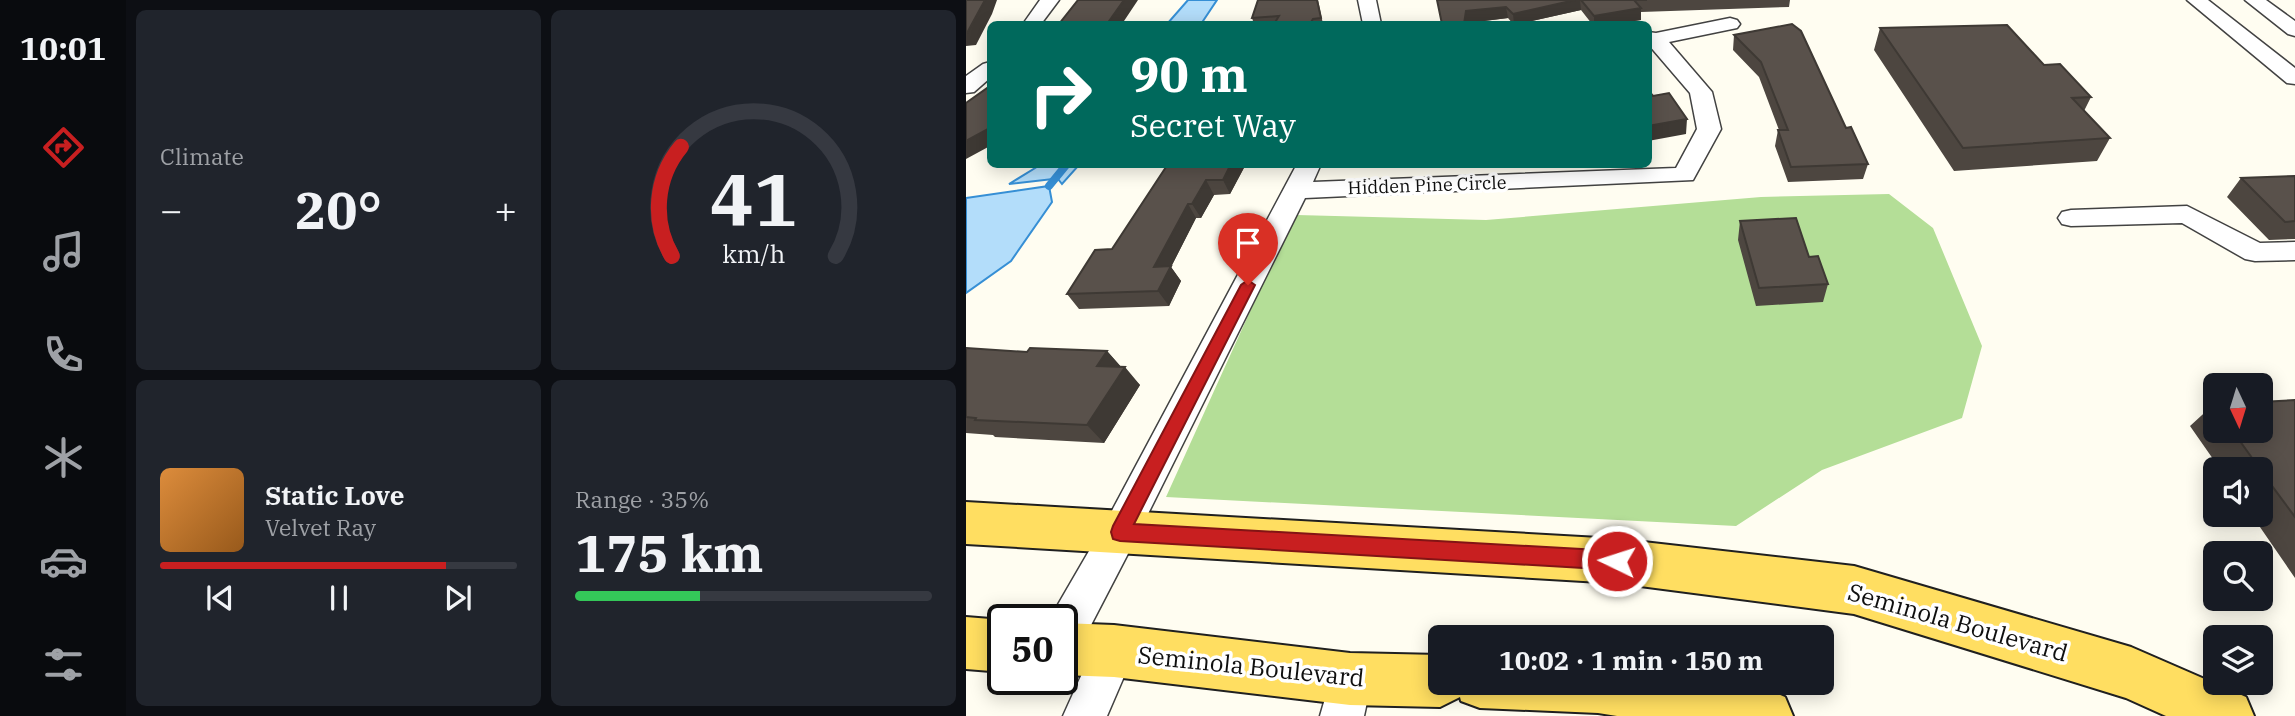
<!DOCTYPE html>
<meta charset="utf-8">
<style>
body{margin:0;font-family:"IBM Plex Serif",serif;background:#20242c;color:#f1f3f6;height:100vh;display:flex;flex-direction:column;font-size:26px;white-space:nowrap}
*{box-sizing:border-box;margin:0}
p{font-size:23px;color:#9ea1a6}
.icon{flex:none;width:38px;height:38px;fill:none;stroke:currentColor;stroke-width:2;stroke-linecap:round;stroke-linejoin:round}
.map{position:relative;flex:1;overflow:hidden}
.drawer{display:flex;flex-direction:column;gap:10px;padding:10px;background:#0d0f14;width:840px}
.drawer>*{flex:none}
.top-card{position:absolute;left:21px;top:21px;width:665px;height:147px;border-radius:10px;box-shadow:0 4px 18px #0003;background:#00695c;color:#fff;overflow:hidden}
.needle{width:46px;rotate:176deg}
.buttons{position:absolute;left:1237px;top:373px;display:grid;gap:14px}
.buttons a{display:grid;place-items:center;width:70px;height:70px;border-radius:10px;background:#171b24;box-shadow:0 4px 18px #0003;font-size:35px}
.speed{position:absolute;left:21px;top:604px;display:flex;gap:14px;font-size:35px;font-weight:700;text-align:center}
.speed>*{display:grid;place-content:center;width:91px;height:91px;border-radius:50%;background:#171b24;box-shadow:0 4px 18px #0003;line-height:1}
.speed .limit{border:4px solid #111;border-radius:10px;background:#fff;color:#111}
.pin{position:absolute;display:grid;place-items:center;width:60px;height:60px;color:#fff;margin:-72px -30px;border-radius:50% 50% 50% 0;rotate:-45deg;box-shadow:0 0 7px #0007}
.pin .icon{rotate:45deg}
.me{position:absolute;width:77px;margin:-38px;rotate:274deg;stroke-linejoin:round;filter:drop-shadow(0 0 5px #0008)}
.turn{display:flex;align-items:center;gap:24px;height:147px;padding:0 28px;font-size:32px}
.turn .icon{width:91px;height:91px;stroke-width:2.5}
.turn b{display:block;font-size:49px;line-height:60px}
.big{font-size:52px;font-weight:700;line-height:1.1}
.drawer .card{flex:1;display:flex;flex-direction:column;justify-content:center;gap:10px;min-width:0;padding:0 24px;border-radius:10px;background:#20242c}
.drawer .dial{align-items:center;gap:0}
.dial svg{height:182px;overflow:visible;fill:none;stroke:#363941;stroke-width:7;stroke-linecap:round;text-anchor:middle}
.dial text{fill:#f1f3f6;stroke:none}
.song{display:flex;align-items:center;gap:21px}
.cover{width:84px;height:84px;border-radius:10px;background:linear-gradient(135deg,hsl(30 70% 55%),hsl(30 70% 35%))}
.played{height:7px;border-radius:4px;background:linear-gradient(90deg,#c81f20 80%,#363941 80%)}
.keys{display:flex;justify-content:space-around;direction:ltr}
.heat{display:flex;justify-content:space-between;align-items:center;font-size:38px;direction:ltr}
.charge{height:10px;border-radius:5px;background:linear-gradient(90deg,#34c759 35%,#363941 0)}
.drawer .tiles{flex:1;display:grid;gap:10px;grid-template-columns:repeat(2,1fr)}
.trip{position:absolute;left:462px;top:625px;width:406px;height:70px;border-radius:10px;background:#171b24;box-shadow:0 4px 18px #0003;font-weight:700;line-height:70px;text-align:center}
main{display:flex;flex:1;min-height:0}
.tabs{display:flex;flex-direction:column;width:126px;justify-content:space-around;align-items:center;background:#090b0e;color:#9ea1a6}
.tabs .icon{width:49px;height:49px}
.tabs .on{color:#c81f20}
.tabs b{font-size:32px;color:#f1f3f6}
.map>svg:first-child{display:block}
.forest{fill:#b4de97}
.water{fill:#b3ddfa;stroke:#368fd5;stroke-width:2}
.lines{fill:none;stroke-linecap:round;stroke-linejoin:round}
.stream{stroke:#368fd5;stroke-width:8}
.minor-casing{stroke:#424242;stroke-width:3}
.major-casing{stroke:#202020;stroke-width:4}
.minor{fill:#fff;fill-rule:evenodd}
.major{fill:#ffde61;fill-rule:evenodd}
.wall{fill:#4d4640}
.shaded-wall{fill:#3e3934}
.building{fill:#59514b;stroke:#3e3934;stroke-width:2}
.route{fill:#c81f20;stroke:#821415;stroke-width:2}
.labels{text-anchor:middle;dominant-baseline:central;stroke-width:7;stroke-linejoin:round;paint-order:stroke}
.far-street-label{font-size:18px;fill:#0f0f0f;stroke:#fff}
.near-street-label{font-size:24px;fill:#0f0f0f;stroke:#fff}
</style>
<main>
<nav class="tabs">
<b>10:01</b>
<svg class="icon on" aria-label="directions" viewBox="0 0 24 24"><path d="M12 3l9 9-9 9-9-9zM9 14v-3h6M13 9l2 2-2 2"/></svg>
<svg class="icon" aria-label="music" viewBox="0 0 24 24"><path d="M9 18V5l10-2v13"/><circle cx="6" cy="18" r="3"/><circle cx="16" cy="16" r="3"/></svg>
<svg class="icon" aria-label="phone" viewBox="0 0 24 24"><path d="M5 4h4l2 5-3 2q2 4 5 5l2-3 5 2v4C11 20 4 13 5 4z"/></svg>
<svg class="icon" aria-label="climate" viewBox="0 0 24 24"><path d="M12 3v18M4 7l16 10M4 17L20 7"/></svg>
<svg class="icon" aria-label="car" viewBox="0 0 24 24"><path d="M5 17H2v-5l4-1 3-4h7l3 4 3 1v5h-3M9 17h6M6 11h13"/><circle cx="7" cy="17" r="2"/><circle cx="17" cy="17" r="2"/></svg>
<svg class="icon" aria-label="filters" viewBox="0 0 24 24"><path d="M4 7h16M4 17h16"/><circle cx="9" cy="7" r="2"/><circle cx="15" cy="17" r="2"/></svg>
</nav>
<section class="drawer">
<div class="tiles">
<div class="card"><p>Climate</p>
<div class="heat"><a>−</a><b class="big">20°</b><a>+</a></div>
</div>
<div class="card dial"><svg viewBox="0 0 100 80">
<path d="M14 69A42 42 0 1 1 86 69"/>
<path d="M14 69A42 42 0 0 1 18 21" stroke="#c81f20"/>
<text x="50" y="56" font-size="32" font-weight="700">41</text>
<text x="50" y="72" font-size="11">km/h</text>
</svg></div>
<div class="card">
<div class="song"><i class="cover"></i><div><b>Static Love</b><p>Velvet Ray</p></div></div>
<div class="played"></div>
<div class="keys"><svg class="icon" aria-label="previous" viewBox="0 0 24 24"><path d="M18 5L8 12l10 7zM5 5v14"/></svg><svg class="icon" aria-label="pause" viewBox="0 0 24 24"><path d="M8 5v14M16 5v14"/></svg><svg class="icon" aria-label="next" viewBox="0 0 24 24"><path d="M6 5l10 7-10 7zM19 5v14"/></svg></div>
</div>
<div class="card"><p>Range · 35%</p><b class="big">175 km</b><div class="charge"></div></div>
</div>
</section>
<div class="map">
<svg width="1329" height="716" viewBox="0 0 1329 716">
<rect width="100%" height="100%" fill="#fffdf1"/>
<path class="forest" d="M 923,194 L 967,228 L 1016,346 L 996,418 L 856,470 L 770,526 L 200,497 L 291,296 L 331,215 L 520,220 L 795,197 Z"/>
<path class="water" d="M 222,0 L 251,0 L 235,24 L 201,24 Z
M 74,165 L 74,164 L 113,165 L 96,184 L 92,179 L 87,179 L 43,184 Z
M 83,186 L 86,202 L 45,261 L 0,293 L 0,198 Z"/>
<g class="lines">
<path class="stream" d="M 83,186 L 101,164"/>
<g class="minor-casing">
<path id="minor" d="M 74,0 L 93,0 L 75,24 L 57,24 Z
M 392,0 L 410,0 L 415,24 L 397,24 Z
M 1221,0 L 1242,0 L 1329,68 L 1329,84 L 1321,83 Z
M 1279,0 L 1300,0 L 1329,21 L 1329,36 L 1322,34 Z
M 764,18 L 771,20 L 774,24 L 771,28 L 703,42 L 746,92 L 755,129 L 727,180 L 339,198 L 167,544 L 111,652 L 96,658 L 96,620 L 83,620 L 141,520 L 331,164 L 355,164 L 347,182 L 710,168 L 731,129 L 724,93 L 682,44 L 682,32 L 690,33 Z
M 24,62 L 24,78 L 8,92 L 0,93 L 0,76 L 17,64 Z
M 1221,206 L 1294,243 L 1329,242 L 1329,260 L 1289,261 L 1279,259 L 1216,223 L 1105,226 L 1096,224 L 1092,218 L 1096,212 L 1105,210 Z
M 148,630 L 163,636 L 169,651 L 141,716 L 97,716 L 133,636 Z
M 384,657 L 399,664 L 406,679 L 398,716 L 354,716 L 369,664 Z"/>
</g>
<g class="major-casing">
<path id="major" d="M 0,502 L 651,539 L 888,566 L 1165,647 L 1280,697 L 1288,716 L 1200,716 L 1160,698 L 888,614 L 651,583 L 0,544 Z
M 0,617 L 37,620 L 37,672 L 0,669 Z
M 96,623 L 148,625 L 384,653 L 474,655 L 474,682 L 764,682 L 800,689 L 819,697 L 827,716 L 651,716 L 632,713 L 514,708 L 495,701 L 494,697 L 474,707 L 384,705 L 148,677 L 96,675 Z"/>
</g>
<use href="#minor" class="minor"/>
<use href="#major" class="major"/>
</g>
<path class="wall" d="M 292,0 L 352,0 L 357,24 L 288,24 L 286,18 Z
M 471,0 L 824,0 L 823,7 L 675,12 L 675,20 L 648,24 L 626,24 L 615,10 L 552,24 L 547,24 L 542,18 L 502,23 Z
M 914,28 L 1078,65 L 1125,97 L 1118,111 L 1144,138 L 1131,161 L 988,171 L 908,50 Z
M 768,35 L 880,128 L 902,164 L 897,179 L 822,182 L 809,146 L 812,130 L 813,130 L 793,77 L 767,50 Z
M 202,164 L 280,164 L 264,194 L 248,195 L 235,218 L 230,218 L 205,267 L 215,281 L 203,306 L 113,309 L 101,294 L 146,249 Z
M 1329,176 L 1329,239 L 1303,240 L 1261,197 L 1275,178 Z
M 774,221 L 843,257 L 862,284 L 857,302 L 790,306 L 772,240 Z
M 0,348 L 61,352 L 141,351 L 155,367 L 174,385 L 138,443 L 29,437 L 27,435 L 0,433 Z
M 1329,400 L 1329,578 L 1285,514 L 1295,514 L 1295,469 L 1254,469 L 1224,426 L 1247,405 L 1250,404 L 1250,430 L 1295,430 Z"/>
<path class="shaded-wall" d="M 19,0 L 31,0 L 26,14 L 10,45 L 0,46 L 0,33 Z
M 158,0 L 172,0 L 156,24 L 141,24 Z
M 609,0 L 614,0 L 615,10 L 552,24 L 548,24 L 547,14 Z
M 540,7 L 542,18 L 502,23 L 502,24 L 498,24 L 500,11 Z
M 675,8 L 675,20 L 648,24 L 628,24 L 628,16 Z
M 721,119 L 720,134 L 682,141 L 682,126 Z
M 24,128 L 24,146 L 0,159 L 0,141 Z
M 265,164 L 280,164 L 264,194 L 257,180 Z
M 240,180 L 248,195 L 235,218 L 226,204 Z
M 222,204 L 230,218 L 205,267 L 215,281 L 203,306 L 192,291 L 188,267 Z
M 141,351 L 157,369 L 131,366 Z
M 159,367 L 174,385 L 138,443 L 121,425 Z"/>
<path class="building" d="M 0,0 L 19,0 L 1,33 L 0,33 Z
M 112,0 L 158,0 L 141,24 L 93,24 Z
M 292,0 L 351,0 L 355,18 L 347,19 L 344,24 L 308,24 L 313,16 L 286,18 Z
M 471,0 L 609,0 L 547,14 L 540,7 L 500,11 L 498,24 L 476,24 Z
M 615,0 L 681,0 L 668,0 L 675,8 L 628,16 Z
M 826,24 L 835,31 L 880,128 L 885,127 L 902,164 L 825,167 L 812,130 L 822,130 L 795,62 L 768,35 Z
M 1041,25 L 1078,65 L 1094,64 L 1125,97 L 1106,98 L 1144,138 L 997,148 L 914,28 Z
M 24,86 L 24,128 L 0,141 L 0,103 Z
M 682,90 L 687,96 L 703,93 L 721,119 L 682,126 Z
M 202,164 L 265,164 L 257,180 L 240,180 L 226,204 L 222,204 L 188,267 L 205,266 L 192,291 L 101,294 L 129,250 L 146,249 Z
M 1329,176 L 1329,221 L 1319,222 L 1275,178 Z
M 830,218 L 843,257 L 852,256 L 862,284 L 793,288 L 774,221 Z
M 0,348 L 61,352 L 64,348 L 141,351 L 131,366 L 159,367 L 121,425 L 9,420 L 10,418 L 0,417 Z
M 1329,400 L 1329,517 L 1295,471 L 1295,469 L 1294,469 L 1266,430 L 1295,430 L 1295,402 Z"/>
<path class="route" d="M 282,280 L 289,285 L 168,524 L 651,551 L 658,554 L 660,561 L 658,567 L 651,570 L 154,541 L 147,539 L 145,532 L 147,526 L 275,285 Z"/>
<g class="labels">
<g class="far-street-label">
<text transform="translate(461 185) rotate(-2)">Hidden Pine Circle</text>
</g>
<g class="near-street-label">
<text transform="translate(992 622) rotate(16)">Seminola Boulevard</text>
<text transform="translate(285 666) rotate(6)">Seminola Boulevard</text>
</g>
</g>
</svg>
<div class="buttons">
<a><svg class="needle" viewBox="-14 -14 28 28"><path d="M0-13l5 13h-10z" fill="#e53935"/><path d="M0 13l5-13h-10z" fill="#9ea1a6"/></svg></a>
<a><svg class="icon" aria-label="sound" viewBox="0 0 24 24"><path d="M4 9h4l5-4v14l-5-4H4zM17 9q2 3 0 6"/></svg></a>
<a><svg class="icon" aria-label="search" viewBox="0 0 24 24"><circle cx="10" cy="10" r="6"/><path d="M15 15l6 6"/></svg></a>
<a><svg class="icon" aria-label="layers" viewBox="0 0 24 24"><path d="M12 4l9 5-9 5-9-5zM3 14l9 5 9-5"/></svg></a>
</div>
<div class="speed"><div class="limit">50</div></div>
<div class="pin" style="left:282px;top:285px;background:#d93025"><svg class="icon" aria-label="arrive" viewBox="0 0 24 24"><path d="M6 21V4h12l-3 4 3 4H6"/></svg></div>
<svg class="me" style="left:651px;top:561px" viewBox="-20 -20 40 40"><circle r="17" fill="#c81f20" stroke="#fff" stroke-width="3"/><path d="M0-11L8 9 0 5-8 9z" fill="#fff"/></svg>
<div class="trip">10:02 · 1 min · 150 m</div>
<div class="top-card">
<div class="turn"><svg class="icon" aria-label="right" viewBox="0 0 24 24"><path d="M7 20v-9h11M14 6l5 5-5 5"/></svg><div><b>90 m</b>Secret Way</div></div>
</div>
</div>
</main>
